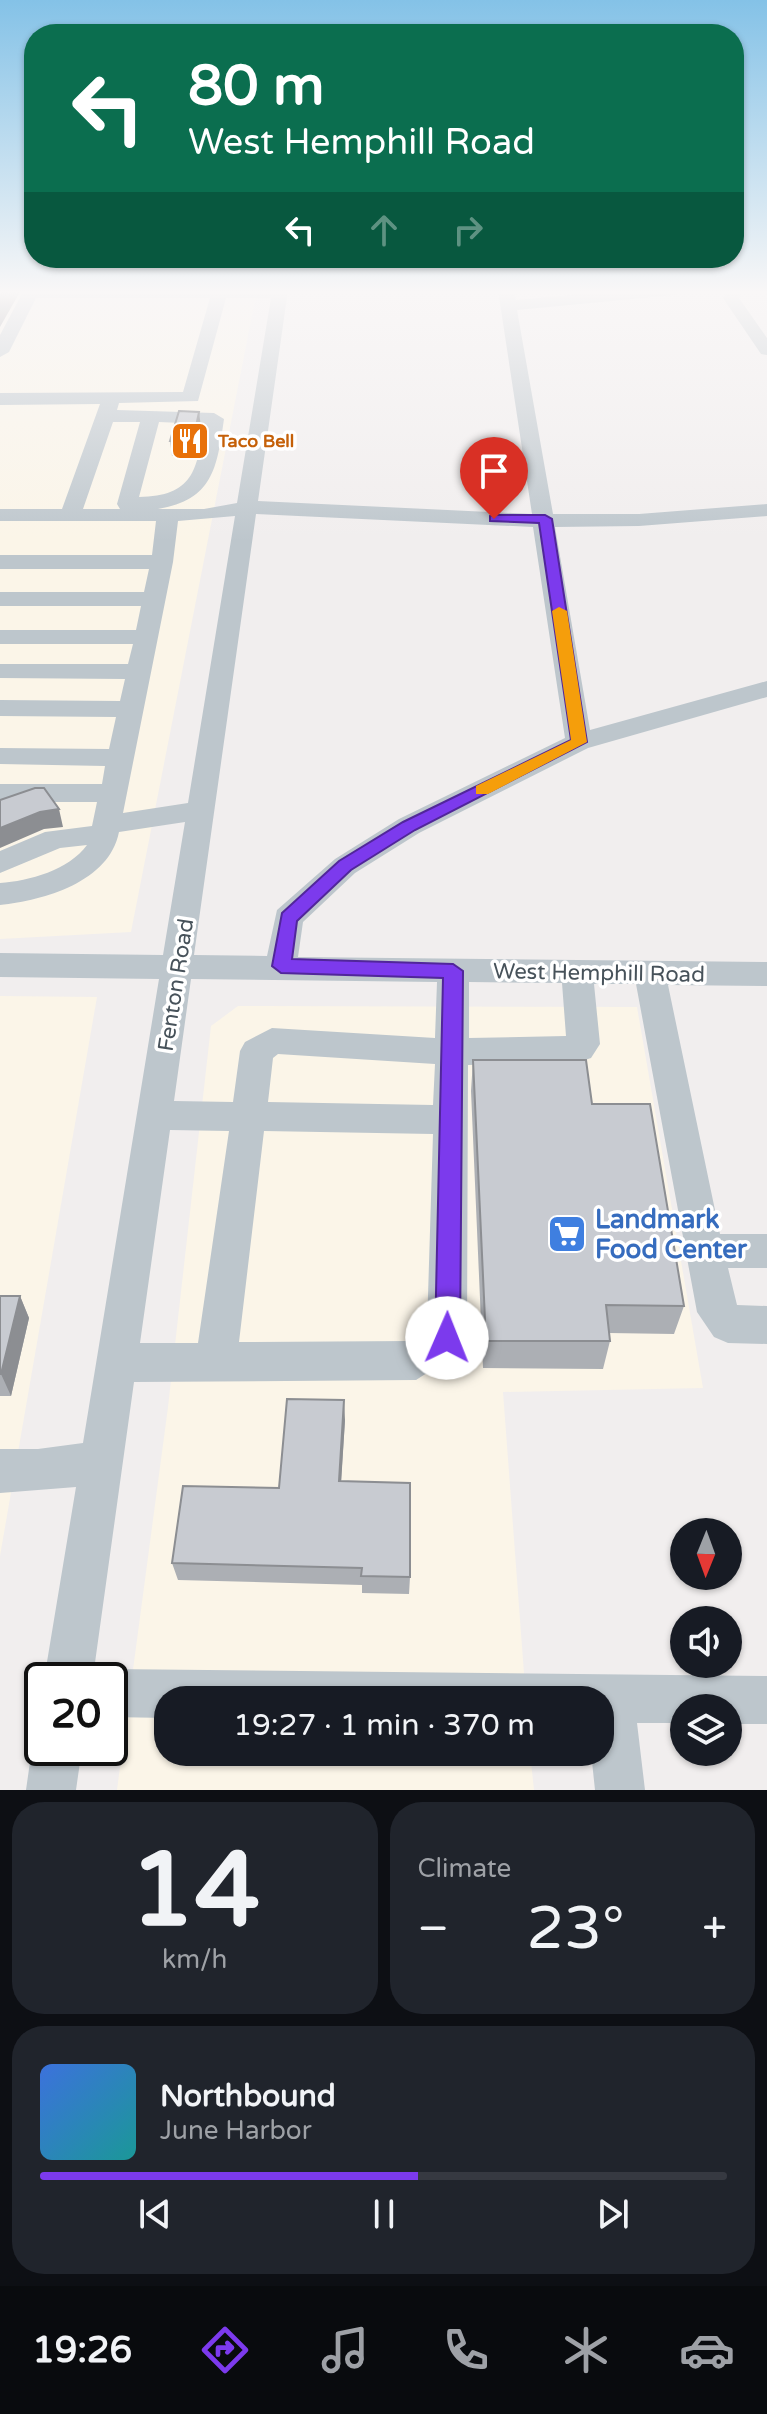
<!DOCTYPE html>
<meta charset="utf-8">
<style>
body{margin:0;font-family:"Varela Round",sans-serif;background:#20242c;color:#f1f3f6;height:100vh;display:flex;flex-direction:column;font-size:30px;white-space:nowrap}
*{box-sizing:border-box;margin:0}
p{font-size:26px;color:#9ea1a6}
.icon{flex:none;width:44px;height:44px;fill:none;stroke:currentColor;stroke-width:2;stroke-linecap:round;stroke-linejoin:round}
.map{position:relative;height:1790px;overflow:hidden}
.sheet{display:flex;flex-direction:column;gap:12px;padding:12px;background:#0d0f14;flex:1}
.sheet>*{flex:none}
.guide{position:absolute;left:24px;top:24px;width:720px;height:244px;border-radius:32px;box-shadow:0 2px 6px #0004;background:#0b6e4f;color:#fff;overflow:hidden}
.needle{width:52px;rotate:181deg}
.tools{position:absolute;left:670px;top:1518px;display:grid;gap:16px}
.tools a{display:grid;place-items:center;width:72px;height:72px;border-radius:50%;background:#171b24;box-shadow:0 2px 6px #0004;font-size:40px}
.speed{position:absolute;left:24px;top:1662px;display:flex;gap:16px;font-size:40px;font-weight:700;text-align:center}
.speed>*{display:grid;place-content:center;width:104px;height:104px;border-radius:50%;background:#171b24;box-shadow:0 2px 6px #0004;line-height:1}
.speed .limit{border:4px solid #111;border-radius:12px;background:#fff;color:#111}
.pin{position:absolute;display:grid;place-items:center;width:68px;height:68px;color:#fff;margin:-82px -34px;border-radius:50% 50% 50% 0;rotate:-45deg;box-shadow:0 0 8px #0007}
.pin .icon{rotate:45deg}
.me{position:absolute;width:88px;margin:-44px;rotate:1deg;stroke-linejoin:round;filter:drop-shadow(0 0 6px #0008)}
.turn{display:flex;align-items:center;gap:28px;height:168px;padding:0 32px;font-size:36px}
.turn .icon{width:104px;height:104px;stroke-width:2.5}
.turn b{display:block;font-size:56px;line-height:68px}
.lanes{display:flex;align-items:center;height:76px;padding:0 32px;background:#0003;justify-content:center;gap:40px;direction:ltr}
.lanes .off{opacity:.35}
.big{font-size:60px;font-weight:600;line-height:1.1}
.sheet .widget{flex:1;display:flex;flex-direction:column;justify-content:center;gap:12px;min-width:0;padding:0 28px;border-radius:32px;background:#20242c}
.sheet .dial{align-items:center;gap:0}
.dial b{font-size:104px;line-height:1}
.song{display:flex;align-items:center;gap:24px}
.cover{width:96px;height:96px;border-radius:12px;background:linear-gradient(135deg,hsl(220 70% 55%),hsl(180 70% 35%))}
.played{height:8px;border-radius:4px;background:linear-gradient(90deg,#7c3aed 55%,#363941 55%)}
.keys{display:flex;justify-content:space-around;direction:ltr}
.heat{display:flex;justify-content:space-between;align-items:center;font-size:44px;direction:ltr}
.sheet .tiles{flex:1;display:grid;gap:12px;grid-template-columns:1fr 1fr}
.widget:last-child{grid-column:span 2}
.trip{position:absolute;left:154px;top:1686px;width:460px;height:80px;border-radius:32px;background:#171b24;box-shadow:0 2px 6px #0004;font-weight:600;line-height:80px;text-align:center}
.menu{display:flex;height:128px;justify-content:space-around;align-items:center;background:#090b0e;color:#9ea1a6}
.menu .icon{width:56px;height:56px}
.menu .current{color:#7c3aed}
.menu b{font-size:36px;color:#f1f3f6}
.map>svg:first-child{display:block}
.commercial{fill:#fbf5e8}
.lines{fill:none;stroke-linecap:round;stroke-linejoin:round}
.minor{fill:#bdc6cc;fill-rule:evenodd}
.wall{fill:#acafb4}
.shaded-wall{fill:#8c8e92}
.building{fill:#c8cbd1;stroke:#8c8e92;stroke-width:2}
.route{fill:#7c3aed;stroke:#51269a;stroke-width:2}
.slow{fill:#f59e0b}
.labels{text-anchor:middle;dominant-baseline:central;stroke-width:7;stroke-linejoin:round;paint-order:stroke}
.far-food-label{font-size:18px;font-weight:bold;fill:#c56008;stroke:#fff;text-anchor:start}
.street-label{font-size:22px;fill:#47525a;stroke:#fff}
.near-shop-label{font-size:26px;font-weight:bold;fill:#366cbe;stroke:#fff;text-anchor:start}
</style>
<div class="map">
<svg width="767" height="1790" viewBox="0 0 767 1790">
<rect width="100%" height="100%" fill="#f1eeee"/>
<path class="commercial" d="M 0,290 L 257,290 L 131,932 L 0,939 Z
M 0,996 L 97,997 L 0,1556 Z
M 238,1006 L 637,1007 L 703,1388 L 503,1392 L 526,1700 L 168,1700 L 168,1752 L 530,1752 L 534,1790 L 117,1790 L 168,1407 L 211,1026 Z"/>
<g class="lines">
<path class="minor" d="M 24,290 L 288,290 L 258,501 L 532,514 L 498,290 L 514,290 L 516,300 L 624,290 L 682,290 L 674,295 L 517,310 L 553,514 L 639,514 L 767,504 L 767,516 L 639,526 L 555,527 L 590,730 L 767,681 L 767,697 L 588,748 L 419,833 L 355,873 L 303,922 L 298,957 L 767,962 L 767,986 L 668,985 L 720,1234 L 767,1234 L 767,1268 L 728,1268 L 737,1305 L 767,1306 L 767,1344 L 728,1343 L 714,1337 L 697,1312 L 636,984 L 594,984 L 600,1044 L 591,1058 L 579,1062 L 468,1065 L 467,1338 L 461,1351 L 416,1380 L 134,1382 L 93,1677 L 110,1669 L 767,1676 L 767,1724 L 728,1724 L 728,1708 L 684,1708 L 684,1723 L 637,1723 L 645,1790 L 595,1790 L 591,1752 L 600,1752 L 600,1700 L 168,1700 L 168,1718 L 110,1717 L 110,1680 L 44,1680 L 76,1487 L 0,1493 L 0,1449 L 38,1449 L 83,1443 L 159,979 L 0,977 L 0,953 L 163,955 L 185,822 L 119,832 C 109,882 45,900 0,905 L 0,883 C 29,881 69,870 87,845 L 60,848 L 0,873 L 0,851 L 45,832 L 92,826 L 97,802 L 0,802 L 0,784 L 102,784 L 105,766 L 0,764 L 0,748 L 109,749 L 116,717 L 0,716 L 0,700 L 120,701 L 125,679 L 0,678 L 0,664 L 128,664 L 133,644 L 0,644 L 0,630 L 136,630 L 141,606 L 0,606 L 0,592 L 144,592 L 149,569 L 0,569 L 0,555 L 152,555 L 156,521 L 0,521 L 0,509 L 62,509 L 100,404 L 0,405 L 0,393 L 183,392 L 210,298 L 36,298 L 9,352 L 0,357 L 0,335 ZM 226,298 L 271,298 L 237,503 L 204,509 L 158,509 C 213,500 217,468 224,419 L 214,413 L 117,410 L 119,403 L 198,401 ZM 113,422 L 140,422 L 117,504 L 120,509 L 83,509 ZM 159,422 L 204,424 C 197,471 193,496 139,497 ZM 256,514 L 533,527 L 565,738 L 399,819 L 335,859 L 277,910 L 267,956 L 194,955 ZM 235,516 L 188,803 L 123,813 L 173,562 L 178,521 ZM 191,979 L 437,982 L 435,1038 L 272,1028 L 245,1042 L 240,1051 L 233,1102 L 174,1101 ZM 469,982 L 562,983 L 566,1036 L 469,1038 ZM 278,1054 L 435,1064 L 433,1105 L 268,1102 L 273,1058 ZM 170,1130 L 229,1131 L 198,1343 L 140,1343 ZM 264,1131 L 433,1134 L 427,1328 L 410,1341 L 239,1342 Z
M 728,290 L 744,290 L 739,298 L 767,338 L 767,355 L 761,354 L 723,298 Z
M 42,1729 L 42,1748 L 82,1748 L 76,1790 L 26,1790 L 32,1748 Z"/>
</g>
<path class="wall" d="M 201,427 L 195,456 L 172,456 L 170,441 Z
M 473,1060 L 592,1104 L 684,1306 L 674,1334 L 609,1333 L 610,1341 L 603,1369 L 483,1368 L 471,1091 Z
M 0,1296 L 20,1296 L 29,1318 L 11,1396 L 0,1396 Z
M 345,1420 L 341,1481 L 410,1577 L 409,1594 L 362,1593 L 362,1585 L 178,1580 L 172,1563 L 279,1488 Z"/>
<path class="shaded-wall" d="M 2,290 L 21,290 L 0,327 L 0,293 Z
M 199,412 L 201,427 L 195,456 L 193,441 Z
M 59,809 L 63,827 L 44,829 L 0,848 L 0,828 L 40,812 Z
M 20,1296 L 29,1318 L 11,1396 L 1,1374 Z
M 344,1400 L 345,1420 L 340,1500 L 339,1481 Z"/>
<path class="building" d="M 179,411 L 199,412 L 193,441 L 170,441 Z
M 35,788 L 44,788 L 59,809 L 40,812 L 0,828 L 0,800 Z
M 473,1060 L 586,1060 L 592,1104 L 650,1104 L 684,1306 L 606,1305 L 610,1341 L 486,1341 Z
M 0,1296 L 20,1296 L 1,1374 L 0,1374 Z
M 287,1399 L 344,1400 L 339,1481 L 410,1483 L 410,1577 L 361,1576 L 362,1568 L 172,1563 L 183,1486 L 279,1488 Z"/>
<linearGradient id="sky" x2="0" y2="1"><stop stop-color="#84c2e7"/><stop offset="0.54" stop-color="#f9f7f7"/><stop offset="1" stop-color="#f9f7f7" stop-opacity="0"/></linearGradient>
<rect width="767" height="541" fill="url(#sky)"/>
<path class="route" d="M 494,515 L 545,515 L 552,519 L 587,742 L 415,830 L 351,870 L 297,921 L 292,959 L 453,964 L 463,971 L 460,1338 L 456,1346 L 447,1349 L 439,1346 L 435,1338 L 443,978 L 281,973 L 272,966 L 282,913 L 339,861 L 403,822 L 571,740 L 539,523 L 490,521 L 490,516 Z"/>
<path class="slow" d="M 559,607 L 567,611 L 587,742 L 488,794 L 476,794 L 476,786 L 571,740 L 552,611 Z"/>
<defs>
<g id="restaurant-square" transform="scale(2)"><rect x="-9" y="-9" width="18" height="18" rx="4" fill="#e8710a" stroke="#fff"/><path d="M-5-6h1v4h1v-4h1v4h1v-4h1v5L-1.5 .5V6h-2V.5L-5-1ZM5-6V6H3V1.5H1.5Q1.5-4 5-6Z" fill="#fff"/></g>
<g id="supermarket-square" transform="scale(2)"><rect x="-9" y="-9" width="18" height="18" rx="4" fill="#3f7fe0" stroke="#fff"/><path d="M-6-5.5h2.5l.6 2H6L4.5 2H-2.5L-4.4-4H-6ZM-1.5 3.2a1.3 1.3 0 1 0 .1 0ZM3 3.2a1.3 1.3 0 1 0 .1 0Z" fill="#fff"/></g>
</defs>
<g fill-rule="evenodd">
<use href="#restaurant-square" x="190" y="441"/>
<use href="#supermarket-square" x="567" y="1234"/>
</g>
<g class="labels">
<g class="far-food-label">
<text x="218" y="441">Taco Bell</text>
</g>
<g class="street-label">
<text transform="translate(599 973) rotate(1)">West Hemphill Road</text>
<text transform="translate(176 985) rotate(-81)">Fenton Road</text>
</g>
<g class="near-shop-label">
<text x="595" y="1219">Landmark<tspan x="595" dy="30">Food Center</tspan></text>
</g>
</g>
</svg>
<div class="tools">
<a><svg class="needle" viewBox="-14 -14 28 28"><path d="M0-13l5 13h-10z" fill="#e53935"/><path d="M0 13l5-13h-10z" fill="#9ea1a6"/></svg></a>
<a><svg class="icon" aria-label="sound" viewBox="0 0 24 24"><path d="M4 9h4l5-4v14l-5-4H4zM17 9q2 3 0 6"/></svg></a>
<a><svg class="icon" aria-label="layers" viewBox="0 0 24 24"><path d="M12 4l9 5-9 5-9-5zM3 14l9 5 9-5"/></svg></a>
</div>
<div class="speed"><div class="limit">20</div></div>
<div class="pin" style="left:494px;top:519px;background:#d93025"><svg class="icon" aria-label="arrive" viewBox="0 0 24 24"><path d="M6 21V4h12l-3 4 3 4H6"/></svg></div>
<svg class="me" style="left:447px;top:1338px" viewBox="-20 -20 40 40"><circle r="19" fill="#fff"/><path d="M0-13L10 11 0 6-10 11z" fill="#7c3aed"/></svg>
<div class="trip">19:27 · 1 min · 370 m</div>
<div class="guide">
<div class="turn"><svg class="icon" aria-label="left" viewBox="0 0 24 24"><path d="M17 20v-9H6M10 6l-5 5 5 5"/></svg><div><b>80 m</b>West Hemphill Road</div></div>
<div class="lanes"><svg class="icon" aria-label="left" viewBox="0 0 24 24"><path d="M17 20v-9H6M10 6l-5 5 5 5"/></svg><svg class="icon off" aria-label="ahead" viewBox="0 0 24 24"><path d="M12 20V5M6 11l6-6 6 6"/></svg><svg class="icon off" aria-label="right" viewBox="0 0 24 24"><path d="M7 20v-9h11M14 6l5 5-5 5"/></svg></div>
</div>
</div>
<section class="sheet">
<div class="tiles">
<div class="widget dial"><b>14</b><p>km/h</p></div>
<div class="widget"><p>Climate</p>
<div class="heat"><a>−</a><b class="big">23°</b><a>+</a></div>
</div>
<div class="widget">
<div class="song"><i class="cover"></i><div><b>Northbound</b><p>June Harbor</p></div></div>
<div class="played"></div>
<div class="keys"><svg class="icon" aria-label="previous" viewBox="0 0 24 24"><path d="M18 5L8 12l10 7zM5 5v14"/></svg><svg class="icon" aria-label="pause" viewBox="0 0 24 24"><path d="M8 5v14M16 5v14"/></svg><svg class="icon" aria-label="next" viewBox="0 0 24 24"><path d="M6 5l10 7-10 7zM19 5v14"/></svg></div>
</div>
</div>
</section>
<nav class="menu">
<b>19:26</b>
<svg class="icon current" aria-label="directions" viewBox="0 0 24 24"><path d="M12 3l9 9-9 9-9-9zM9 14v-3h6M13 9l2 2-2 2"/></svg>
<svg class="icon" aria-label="music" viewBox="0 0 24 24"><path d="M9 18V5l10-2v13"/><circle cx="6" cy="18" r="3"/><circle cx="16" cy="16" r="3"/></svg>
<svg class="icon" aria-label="phone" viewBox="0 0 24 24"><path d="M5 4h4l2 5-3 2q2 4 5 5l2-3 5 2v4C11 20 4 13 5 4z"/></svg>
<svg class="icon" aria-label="climate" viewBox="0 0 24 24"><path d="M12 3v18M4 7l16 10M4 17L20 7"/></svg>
<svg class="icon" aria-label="car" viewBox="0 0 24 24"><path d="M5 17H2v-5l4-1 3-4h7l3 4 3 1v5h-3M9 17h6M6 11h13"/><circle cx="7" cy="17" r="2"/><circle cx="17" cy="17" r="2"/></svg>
</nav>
